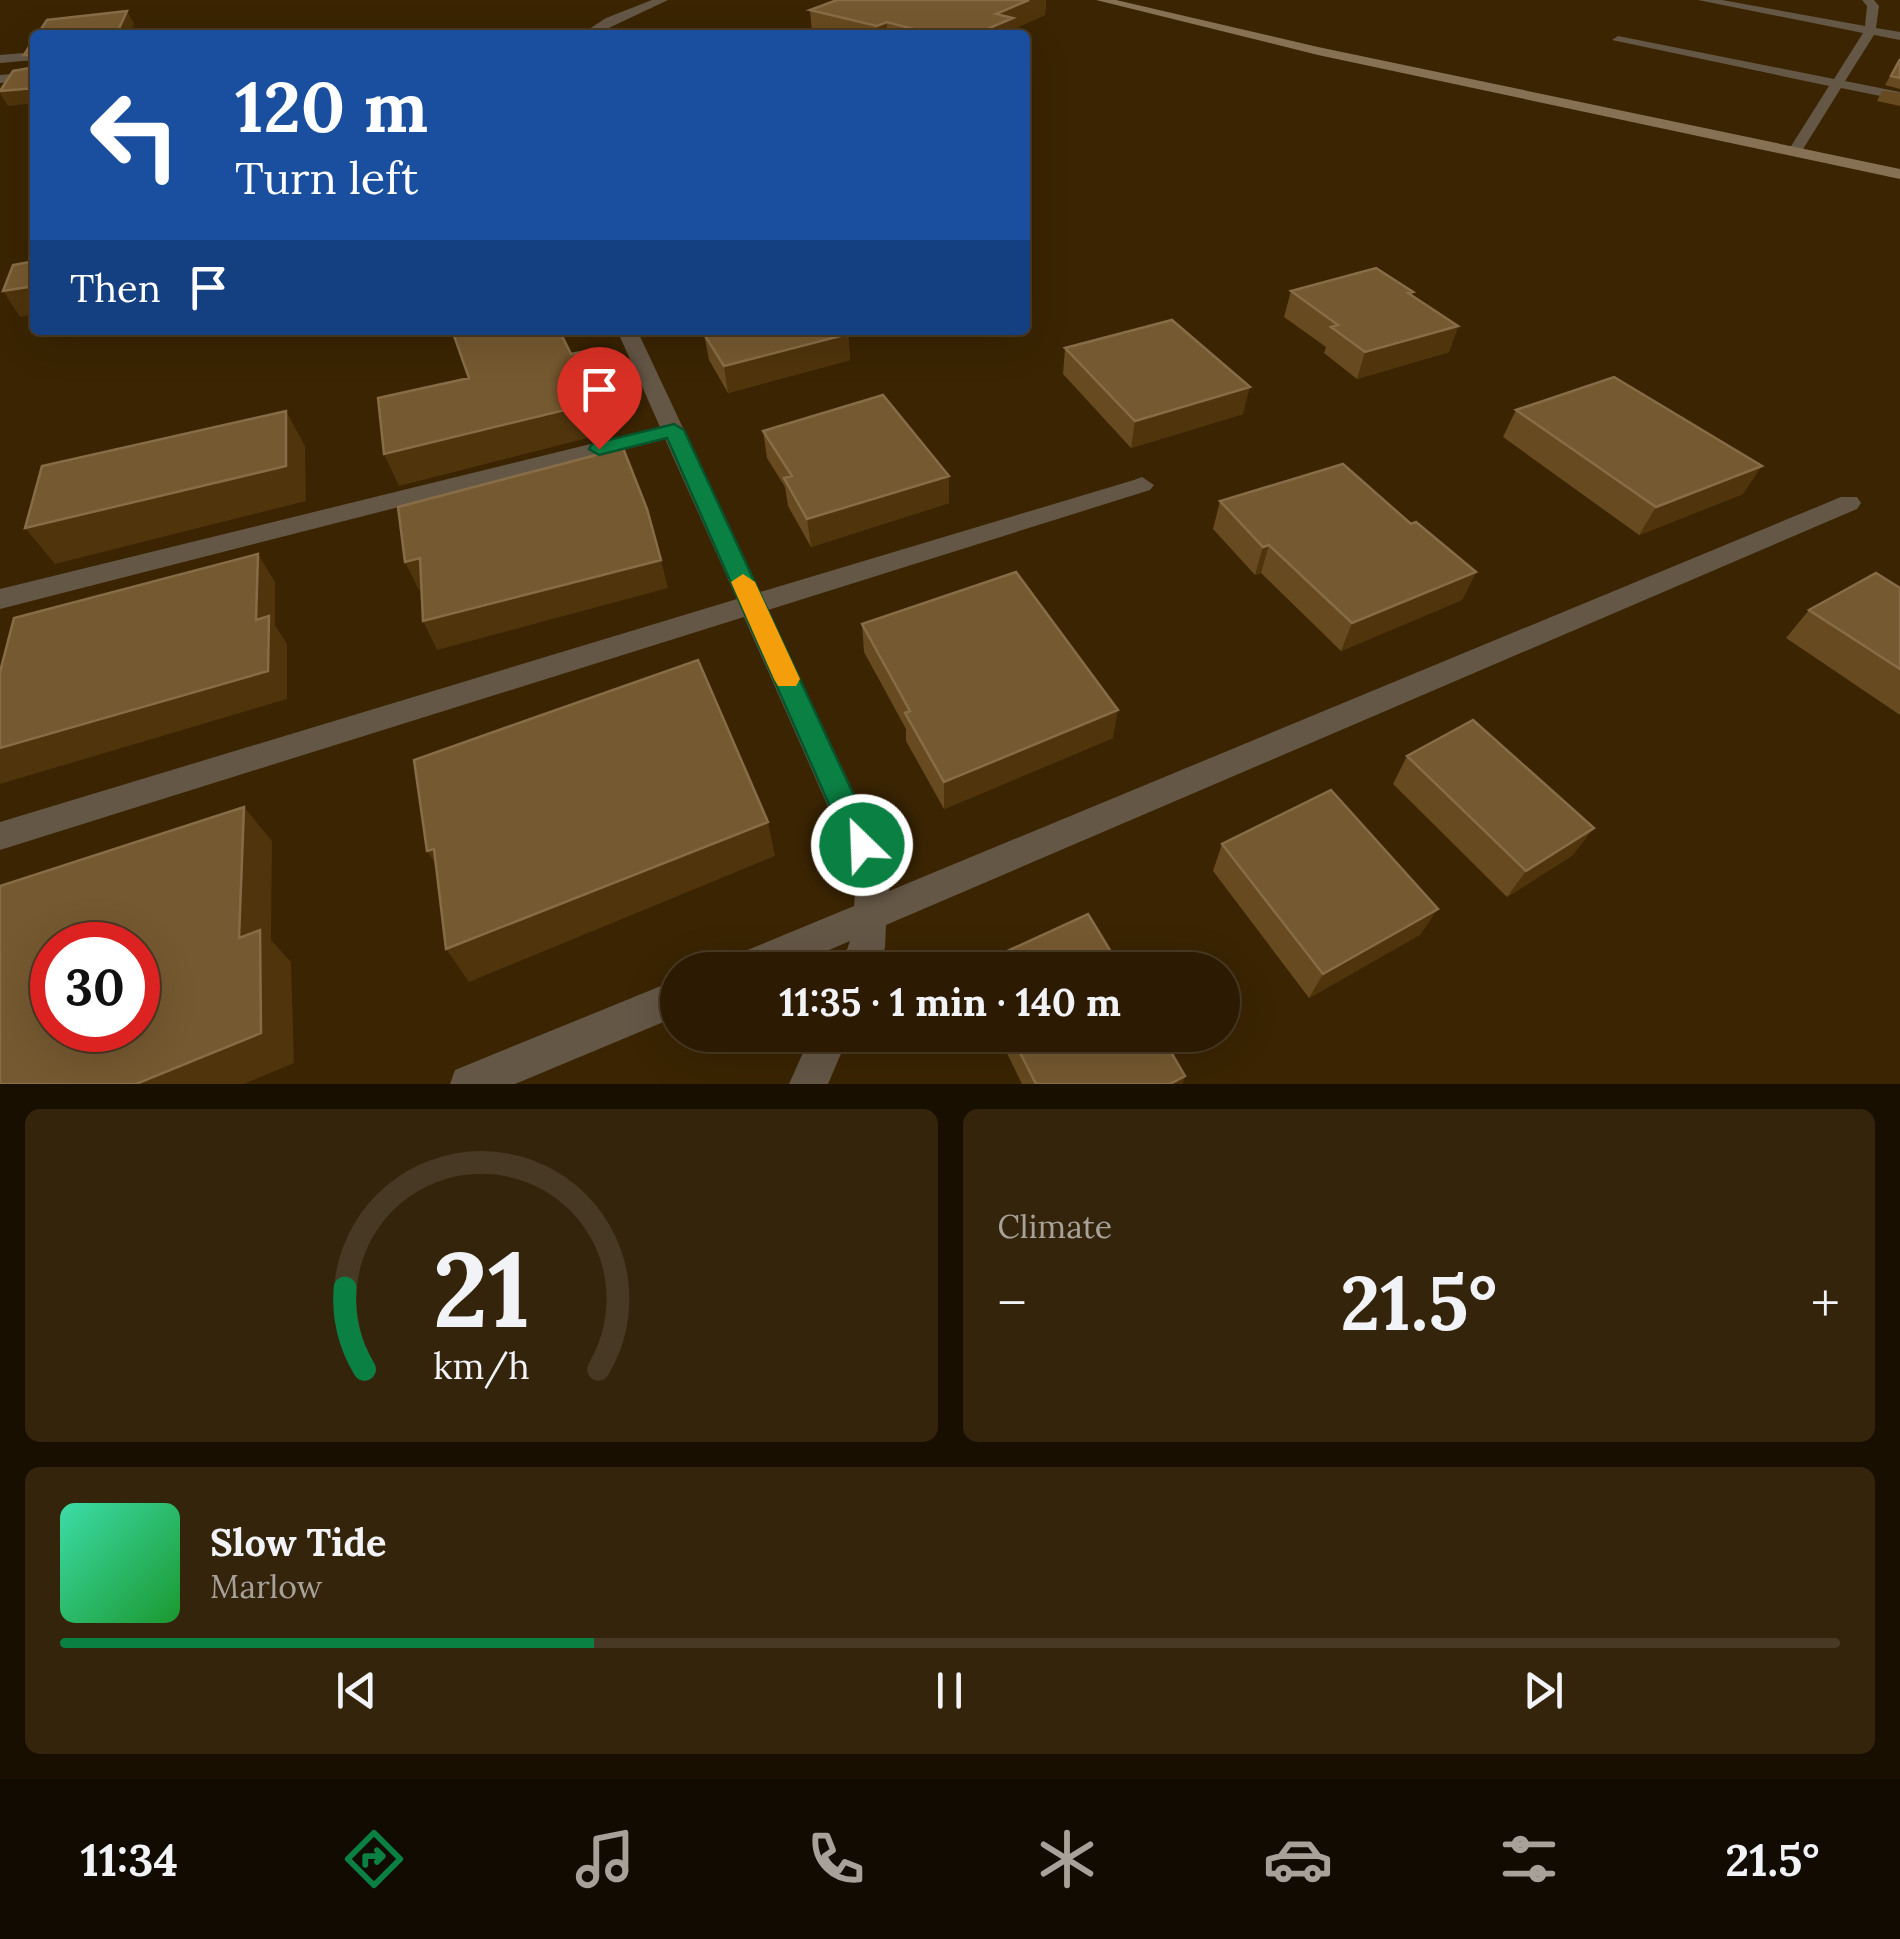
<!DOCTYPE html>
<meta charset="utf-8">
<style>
body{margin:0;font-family:Lora,serif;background:#34240c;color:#f1f3f6;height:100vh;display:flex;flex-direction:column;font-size:38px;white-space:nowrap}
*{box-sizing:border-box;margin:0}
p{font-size:32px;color:#a6a199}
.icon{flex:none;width:55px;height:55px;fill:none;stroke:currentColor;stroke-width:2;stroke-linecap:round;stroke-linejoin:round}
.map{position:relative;height:1084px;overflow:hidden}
.details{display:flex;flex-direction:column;gap:25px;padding:25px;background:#180f01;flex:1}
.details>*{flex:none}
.top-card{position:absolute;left:30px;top:30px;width:1000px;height:305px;border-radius:10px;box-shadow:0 10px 40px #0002,0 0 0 2px #483924;background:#1a4fa0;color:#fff;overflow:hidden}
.speed{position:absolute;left:30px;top:922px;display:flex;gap:20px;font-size:50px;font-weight:700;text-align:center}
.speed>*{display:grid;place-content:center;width:130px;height:130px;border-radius:50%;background:#2c1b02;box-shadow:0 10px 40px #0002,0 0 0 2px #483924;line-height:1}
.speed .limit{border:15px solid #d22;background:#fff;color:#111}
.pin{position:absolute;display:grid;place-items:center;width:85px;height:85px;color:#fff;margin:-102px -42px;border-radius:50% 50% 50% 0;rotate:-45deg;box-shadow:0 0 10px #0007}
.pin .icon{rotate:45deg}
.me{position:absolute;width:110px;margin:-55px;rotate:336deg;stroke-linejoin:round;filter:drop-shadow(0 0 8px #0008)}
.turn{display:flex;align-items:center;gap:35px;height:210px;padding:0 40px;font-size:45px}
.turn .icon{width:130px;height:130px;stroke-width:2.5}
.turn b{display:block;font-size:70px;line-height:85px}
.then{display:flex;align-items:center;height:95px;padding:0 40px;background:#0003;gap:20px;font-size:38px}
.big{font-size:75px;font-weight:800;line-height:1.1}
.details .card{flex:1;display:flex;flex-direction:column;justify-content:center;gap:15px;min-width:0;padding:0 35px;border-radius:15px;background:#34240c}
.details .dial{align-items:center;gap:0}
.dial svg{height:260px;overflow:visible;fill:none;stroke:#483924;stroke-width:7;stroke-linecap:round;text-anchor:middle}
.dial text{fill:#f1f3f6;stroke:none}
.song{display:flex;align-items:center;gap:30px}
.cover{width:120px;height:120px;border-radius:15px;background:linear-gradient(135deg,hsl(160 70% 55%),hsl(130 70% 35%))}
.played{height:10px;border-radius:5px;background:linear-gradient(90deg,#0b8043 30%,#483924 30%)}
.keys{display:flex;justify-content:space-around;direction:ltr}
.heat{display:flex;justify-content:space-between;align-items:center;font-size:55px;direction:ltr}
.details .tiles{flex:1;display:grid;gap:25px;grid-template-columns:1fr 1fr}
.card:last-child{grid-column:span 2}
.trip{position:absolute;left:660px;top:952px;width:580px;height:100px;border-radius:50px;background:#2c1b02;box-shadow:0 10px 40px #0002,0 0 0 2px #483924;font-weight:800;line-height:100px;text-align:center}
.tabs{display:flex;height:160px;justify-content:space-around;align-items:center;background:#120b01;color:#a6a199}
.tabs .icon{width:70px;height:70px}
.tabs .current{color:#0b8043}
.tabs b{font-size:45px;color:#f1f3f6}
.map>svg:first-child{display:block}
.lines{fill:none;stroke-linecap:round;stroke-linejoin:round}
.minor{fill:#655746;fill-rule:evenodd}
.secondary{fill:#877155;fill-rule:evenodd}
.wall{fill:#674a1f}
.shaded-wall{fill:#4f340c}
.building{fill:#755930;stroke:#876d47;stroke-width:2.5;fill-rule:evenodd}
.route{fill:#0b8043;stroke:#07532c;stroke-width:2.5}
.slow{fill:#f59e0b}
</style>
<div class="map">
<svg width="1900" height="1084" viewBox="0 0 1900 1084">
<rect width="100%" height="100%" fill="#3a2402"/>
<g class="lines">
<path class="minor" d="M 652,0 L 668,0 L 594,35 L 580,35 L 606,18 Z
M 1698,0 L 1722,0 L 1865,26 L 1867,6 L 1862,0 L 1874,0 L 1879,6 L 1876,28 L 1900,32 L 1900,40 L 1874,35 L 1845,81 L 1900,92 L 1900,100 L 1841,88 L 1800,154 L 1790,154 L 1788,151 L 1829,86 L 1612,40 L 1618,36 L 1834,79 L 1863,33 Z
M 35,52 L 35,60 L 0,63 L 0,55 Z
M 35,72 L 35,80 L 0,83 L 0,75 Z
M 617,330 L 637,330 L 760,592 L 1134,480 L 1142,477 L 1154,485 L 1150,490 L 768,610 L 891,872 L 889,891 L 1841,497 L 1857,497 L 1861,503 L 1857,509 L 886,925 L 885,948 L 876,970 L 840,970 L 850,941 L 783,970 L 723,970 L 728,958 L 854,906 L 857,872 L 744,617 L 0,850 L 0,822 L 737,599 L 665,439 L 0,609 L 0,589 L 660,427 Z
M 678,979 L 678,1016 L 515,1084 L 450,1084 L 455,1070 Z
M 811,1035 L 849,1035 L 828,1084 L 789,1084 Z"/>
<path class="secondary" d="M 1096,0 L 1116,0 L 1318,47 L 1900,169 L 1900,179 L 1318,55 Z"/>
</g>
<path class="wall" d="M 837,0 L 1046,0 L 1045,15 L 1013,29 L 1012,35 L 820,35 L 812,33 L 810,10 Z
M 1900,59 L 1900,89 L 1885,85 Z
M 1882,91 L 1900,93 L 1900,106 L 1877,101 Z
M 1291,291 L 1413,292 L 1412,295 L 1458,326 L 1449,352 L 1357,379 L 1324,353 L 1326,347 L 1284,317 Z
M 704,334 L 848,334 L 850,360 L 728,393 L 709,360 Z
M 1065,348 L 1243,414 L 1131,448 L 1063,374 Z
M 1516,410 L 1743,494 L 1639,535 L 1503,437 Z
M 763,431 L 949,476 L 949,503 L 811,547 L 788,506 L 785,487 L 767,458 Z
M 1220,501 L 1411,524 L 1476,572 L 1462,600 L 1341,651 L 1261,573 L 1255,575 L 1213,529 Z
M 1900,588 L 1900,715 L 1786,638 L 1809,610 Z
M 862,624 L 1113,738 L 944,809 L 906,741 L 906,729 L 864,652 Z
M 1407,756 L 1573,855 L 1507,897 L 1393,784 Z
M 1222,844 L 1421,934 L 1309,998 L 1213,871 Z
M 998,1035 L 1161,1035 L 1185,1076 L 1182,1084 L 1022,1084 Z"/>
<path class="shaded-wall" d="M 1029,0 L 1046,0 L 1045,15 L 1013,29 L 1012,35 L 973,35 L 996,14 Z
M 127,11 L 134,24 L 129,35 L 116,35 Z
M 887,22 L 887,35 L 877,35 L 877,26 Z
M 35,88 L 35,103 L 8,106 L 0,93 L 0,91 Z
M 35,286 L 35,314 L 20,317 L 3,291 Z
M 1458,326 L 1449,352 L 1357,379 L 1365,352 Z
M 848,334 L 850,360 L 728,393 L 724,366 Z
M 1250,387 L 1243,414 L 1131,448 L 1135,421 Z
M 610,399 L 619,430 L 399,486 L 384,454 Z
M 286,411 L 305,446 L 306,501 L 55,564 L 25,528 Z
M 1762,466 L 1743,494 L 1639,535 L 1656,507 Z
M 949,476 L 949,503 L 811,547 L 807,519 Z
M 1269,545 L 1261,573 L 1255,575 L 1263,547 Z
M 258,554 L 275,582 L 275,625 L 287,644 L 287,699 L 0,784 L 0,748 L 256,620 Z
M 420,558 L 433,586 L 419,590 L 405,562 Z
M 661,560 L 668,588 L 437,650 L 423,621 Z
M 1476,572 L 1462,600 L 1341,651 L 1352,623 Z
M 1118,710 L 1113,738 L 944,809 L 944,782 Z
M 244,807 L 272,841 L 271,940 L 291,962 L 294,1063 L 244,1084 L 136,1084 L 239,938 Z
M 768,822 L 775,856 L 469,982 L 446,949 Z
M 1594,828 L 1573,855 L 1507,897 L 1526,871 Z
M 434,849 L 449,885 L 427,851 Z
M 1438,909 L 1421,934 L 1309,998 L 1323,974 Z
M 1185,1076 L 1182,1084 L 1170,1084 Z"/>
<path class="building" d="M 837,0 L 1029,0 L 996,14 L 1013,18 L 973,35 L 936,35 L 887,22 L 877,26 L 810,10 Z
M 127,11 L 116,35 L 37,35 L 47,20 Z
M 35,37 L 35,88 L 0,91 L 13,71 L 30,68 L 30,55 L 24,55 Z
M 1900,59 L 1900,78 L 1891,76 Z
M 35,261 L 35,286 L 3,291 L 13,265 Z
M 1376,268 L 1413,292 L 1408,293 L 1458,326 L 1365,352 L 1331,327 L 1338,325 L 1291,291 Z
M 1172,320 L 1250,387 L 1135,421 L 1065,348 Z
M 452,330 L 559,330 L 571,354 L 592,350 L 610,399 L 384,454 L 378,398 L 469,378 Z
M 722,330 L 845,330 L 848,334 L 724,366 L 704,334 Z
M 1614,377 L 1762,466 L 1656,507 L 1516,410 Z
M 883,395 L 949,476 L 807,519 L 784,478 L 792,476 L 763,431 Z
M 286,411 L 286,466 L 25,528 L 42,466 Z
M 623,448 L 647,509 L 661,560 L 423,621 L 420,558 L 405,562 L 398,507 Z
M 1343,464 L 1411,524 L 1416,522 L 1476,572 L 1352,623 L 1269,545 L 1263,547 L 1220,501 Z
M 258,554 L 256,620 L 269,616 L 268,671 L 0,748 L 0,672 L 14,618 Z
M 1016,572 L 1118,710 L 944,782 L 905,713 L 910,711 L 862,624 Z
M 1876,573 L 1900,588 L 1900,669 L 1809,610 Z
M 698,660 L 768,822 L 446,949 L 434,849 L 427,851 L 414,760 Z
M 1473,720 L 1594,828 L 1526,871 L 1407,756 Z
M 1331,790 L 1438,909 L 1323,974 L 1222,844 Z
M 244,807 L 239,938 L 260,930 L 261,1033 L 136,1084 L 0,1084 L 0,886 ZM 52,945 L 138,945 L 138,1030 L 52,1030 Z
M 1088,914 L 1122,970 L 979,970 L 977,965 Z
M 1011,1035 L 1161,1035 L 1185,1076 L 1170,1084 L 1036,1084 Z"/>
<path class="route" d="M 674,424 L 684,430 L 877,845 L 872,854 L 862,858 L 851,854 L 667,438 L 599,455 L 589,449 L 592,444 Z"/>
<path class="slow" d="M 743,574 L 755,582 L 800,679 L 796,686 L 778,686 L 774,679 L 731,582 Z"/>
</svg>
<div class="speed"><div class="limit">30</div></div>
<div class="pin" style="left:599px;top:449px;background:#d93025"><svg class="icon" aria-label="arrive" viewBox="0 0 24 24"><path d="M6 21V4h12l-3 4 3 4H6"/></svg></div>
<svg class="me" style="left:862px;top:845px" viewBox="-20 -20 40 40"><circle r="17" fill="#0b8043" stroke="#fff" stroke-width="3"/><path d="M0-11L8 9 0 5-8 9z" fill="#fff"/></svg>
<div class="trip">11:35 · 1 min · 140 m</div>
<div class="top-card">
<div class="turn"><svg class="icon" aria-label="left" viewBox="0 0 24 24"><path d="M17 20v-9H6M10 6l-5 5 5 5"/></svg><div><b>120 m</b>Turn left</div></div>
<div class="then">Then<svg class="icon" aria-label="arrive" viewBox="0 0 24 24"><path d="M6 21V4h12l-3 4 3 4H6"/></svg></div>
</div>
</div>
<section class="details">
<div class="tiles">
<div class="card dial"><svg viewBox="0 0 100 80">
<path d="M14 69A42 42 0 1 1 86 69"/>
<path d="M14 69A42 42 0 0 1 8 44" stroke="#0b8043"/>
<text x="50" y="56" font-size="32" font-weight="700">21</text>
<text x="50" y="72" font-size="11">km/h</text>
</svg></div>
<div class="card"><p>Climate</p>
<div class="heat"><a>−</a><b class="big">21.5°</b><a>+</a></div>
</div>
<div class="card">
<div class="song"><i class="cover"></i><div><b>Slow Tide</b><p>Marlow</p></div></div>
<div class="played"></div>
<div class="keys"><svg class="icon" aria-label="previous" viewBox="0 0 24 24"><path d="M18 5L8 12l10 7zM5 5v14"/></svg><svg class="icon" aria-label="pause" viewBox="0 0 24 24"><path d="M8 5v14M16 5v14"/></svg><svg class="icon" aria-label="next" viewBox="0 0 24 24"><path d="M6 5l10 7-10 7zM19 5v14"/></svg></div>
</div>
</div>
</section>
<nav class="tabs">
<b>11:34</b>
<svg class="icon current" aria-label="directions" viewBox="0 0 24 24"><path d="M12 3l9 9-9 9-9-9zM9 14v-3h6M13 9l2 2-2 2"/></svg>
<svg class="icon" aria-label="music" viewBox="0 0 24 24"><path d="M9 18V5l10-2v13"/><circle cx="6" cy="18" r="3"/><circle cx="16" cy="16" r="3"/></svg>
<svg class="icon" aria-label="phone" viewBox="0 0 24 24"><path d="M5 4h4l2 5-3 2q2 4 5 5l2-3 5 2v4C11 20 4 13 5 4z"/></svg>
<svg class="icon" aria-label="climate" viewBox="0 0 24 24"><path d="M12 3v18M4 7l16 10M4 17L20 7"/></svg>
<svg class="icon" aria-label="car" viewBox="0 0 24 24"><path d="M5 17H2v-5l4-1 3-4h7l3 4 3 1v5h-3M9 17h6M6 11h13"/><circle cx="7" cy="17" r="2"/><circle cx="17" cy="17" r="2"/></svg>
<svg class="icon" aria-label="filters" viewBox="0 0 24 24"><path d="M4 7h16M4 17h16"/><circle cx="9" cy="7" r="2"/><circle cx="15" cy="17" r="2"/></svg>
<b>21.5°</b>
</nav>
